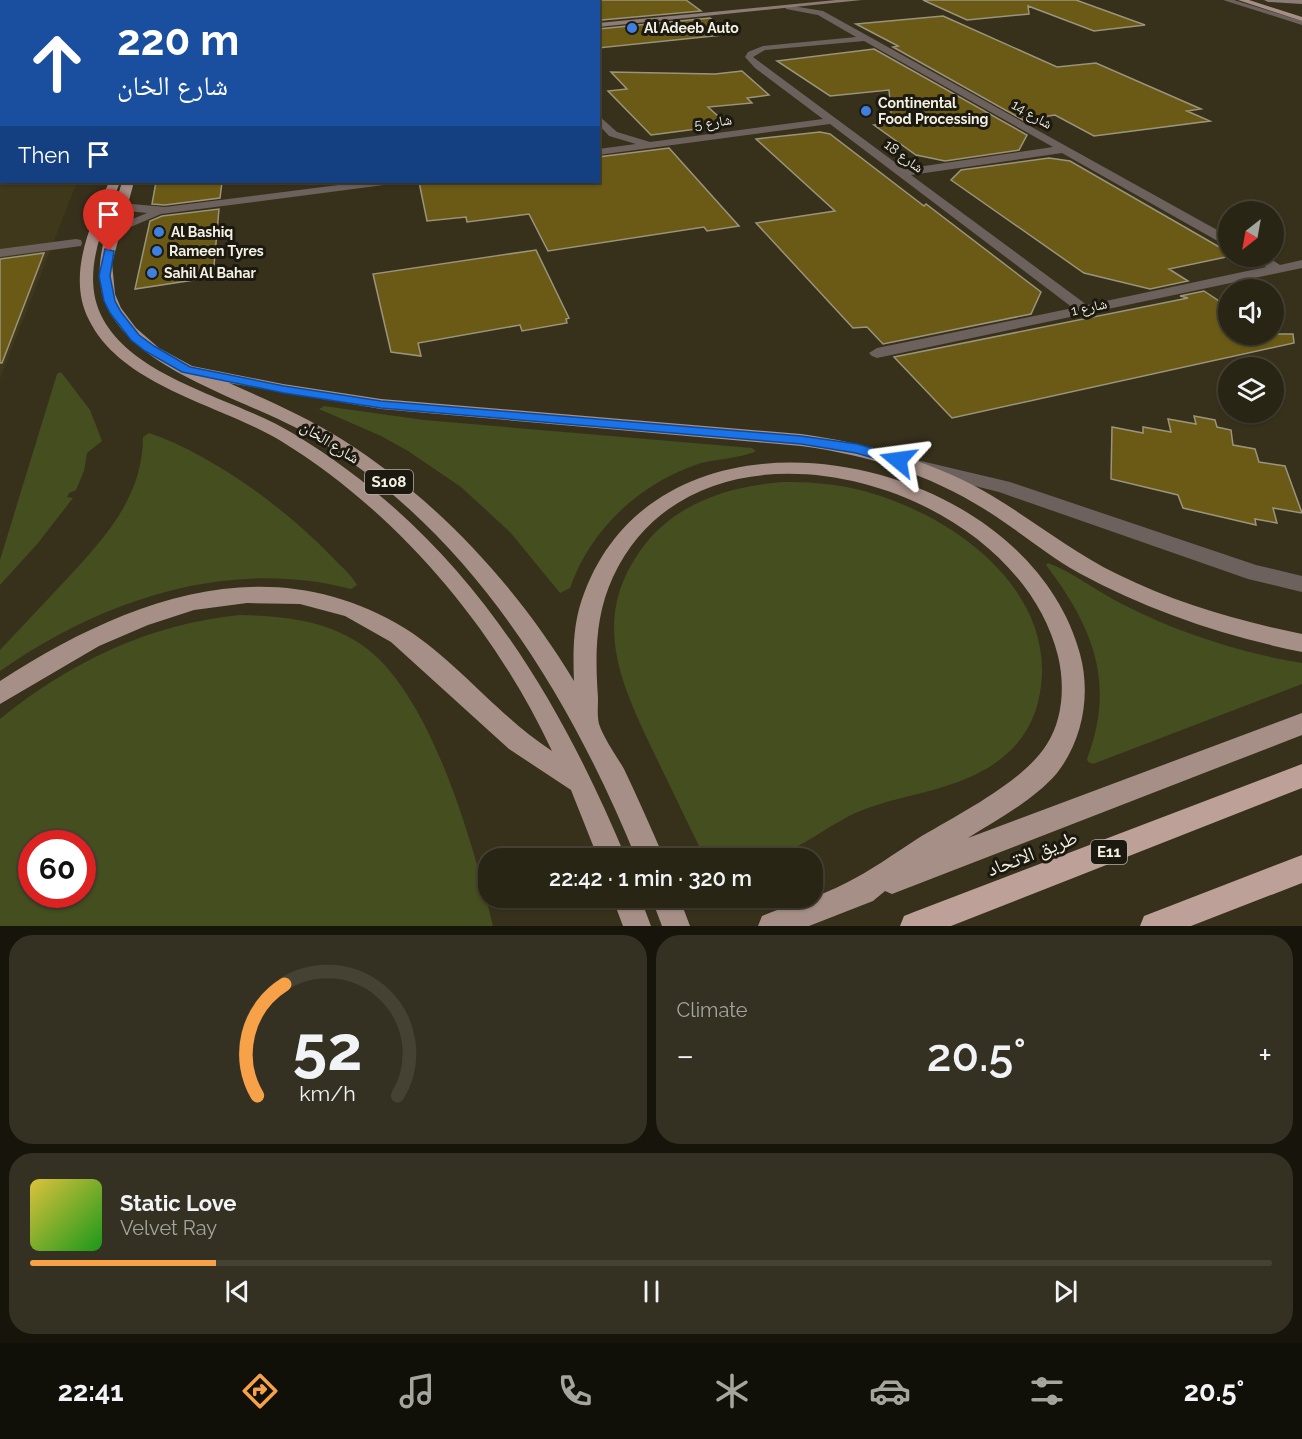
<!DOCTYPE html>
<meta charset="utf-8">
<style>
body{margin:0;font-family:Raleway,"Noto Naskh Arabic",sans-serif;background:#353122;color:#f1f3f6;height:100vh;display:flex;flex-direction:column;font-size:22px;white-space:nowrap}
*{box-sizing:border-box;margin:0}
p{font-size:20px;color:#a5a5a0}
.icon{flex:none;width:33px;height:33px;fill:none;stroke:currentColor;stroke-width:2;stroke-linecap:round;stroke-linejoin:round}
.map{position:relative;height:926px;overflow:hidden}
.panel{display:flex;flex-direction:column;gap:9px;padding:9px;background:#17140c;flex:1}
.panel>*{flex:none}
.hud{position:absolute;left:0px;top:0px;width:600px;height:183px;box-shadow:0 2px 4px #0004,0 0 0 2px #454234;background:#1a4fa0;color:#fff;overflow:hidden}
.needle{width:39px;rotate:211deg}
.buttons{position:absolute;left:1218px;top:201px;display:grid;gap:12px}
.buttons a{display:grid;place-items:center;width:66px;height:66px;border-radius:50%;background:#292515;box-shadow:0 2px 4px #0004,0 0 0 2px #454234;font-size:30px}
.speed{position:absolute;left:18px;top:830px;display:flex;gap:12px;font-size:30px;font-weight:700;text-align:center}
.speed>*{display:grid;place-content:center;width:78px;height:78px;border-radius:50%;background:#292515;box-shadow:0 2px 4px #0004,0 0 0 2px #454234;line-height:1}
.speed .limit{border:9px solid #d22;background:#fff;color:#111}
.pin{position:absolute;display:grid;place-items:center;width:51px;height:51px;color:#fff;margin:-62px -26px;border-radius:50% 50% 50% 0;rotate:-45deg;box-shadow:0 0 6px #0007}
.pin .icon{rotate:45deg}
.me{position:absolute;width:66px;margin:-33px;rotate:286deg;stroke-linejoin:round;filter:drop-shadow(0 0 4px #0008)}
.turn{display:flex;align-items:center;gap:21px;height:126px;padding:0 18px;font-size:27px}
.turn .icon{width:78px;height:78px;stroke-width:2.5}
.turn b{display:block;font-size:42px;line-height:51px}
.then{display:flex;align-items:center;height:57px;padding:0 18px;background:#0003;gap:12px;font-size:22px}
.big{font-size:45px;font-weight:600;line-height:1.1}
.panel .card{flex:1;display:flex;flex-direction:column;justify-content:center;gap:9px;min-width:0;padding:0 21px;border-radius:24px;background:#353122}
.panel .dial{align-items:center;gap:0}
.dial svg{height:156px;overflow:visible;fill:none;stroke:#454234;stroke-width:7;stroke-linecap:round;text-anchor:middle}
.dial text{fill:#f1f3f6;stroke:none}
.song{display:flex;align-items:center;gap:18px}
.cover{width:72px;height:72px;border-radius:9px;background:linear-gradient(135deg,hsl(50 70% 55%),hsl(120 70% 35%))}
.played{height:6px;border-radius:3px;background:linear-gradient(90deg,#f7a149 15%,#454234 15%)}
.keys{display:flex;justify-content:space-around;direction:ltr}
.heat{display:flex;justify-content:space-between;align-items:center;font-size:33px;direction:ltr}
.panel .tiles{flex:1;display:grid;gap:9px;grid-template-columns:1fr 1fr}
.card:last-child{grid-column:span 2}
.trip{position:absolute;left:478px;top:848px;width:345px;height:60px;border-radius:24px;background:#292515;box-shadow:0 2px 4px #0004,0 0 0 2px #454234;font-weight:600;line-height:60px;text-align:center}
.dock{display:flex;height:96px;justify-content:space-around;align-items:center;background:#100f08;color:#a5a5a0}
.dock .icon{width:42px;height:42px}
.dock .active{color:#f7a149}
.dock b{font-size:27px;color:#f1f3f6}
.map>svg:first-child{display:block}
.built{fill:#3f381b}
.green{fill:#444e1f;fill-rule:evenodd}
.building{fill:#6a5a16;stroke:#9b947c;stroke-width:1.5}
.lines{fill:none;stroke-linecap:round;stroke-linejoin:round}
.street{fill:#6d615d;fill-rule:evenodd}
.secondary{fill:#8d7b75;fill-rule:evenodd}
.primary{fill:#a68f87;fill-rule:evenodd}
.highway{fill:#bda198;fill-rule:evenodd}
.route{fill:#1a73e8;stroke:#114b97;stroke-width:1.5}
.shop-dot{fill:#3f7fe0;stroke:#1c1910;stroke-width:2}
.labels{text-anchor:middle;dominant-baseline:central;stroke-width:6;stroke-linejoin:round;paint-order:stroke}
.far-poi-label{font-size:14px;font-weight:bold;fill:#f4f1e3;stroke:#1c1910;text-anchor:start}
.far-street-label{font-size:14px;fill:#f4f1e3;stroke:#1c1910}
.shield{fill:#1c1910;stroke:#b3b0a4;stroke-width:1.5}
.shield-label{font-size:15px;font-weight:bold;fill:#f4f1e3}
.street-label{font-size:16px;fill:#f4f1e3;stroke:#1c1910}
.near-street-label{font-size:20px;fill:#f4f1e3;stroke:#1c1910}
</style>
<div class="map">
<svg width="1302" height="926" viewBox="0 0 1302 926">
<rect width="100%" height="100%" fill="#37311c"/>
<path class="built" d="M 0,0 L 148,0 L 2,2 L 2,182 L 77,182 L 0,379 Z"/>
<path class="green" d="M 61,372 L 90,410 L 102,441 L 87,453 L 84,471 L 76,490 L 69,493 L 67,497 L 73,498 L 38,543 L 0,585 L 0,560 L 57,374 Z
M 324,406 L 424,420 L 752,448 L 756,451 C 744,458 714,459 698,464 C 639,484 590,530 570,588 L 560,593 L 510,532 L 461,487 L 408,451 L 381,436 L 319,409 Z
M 149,433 C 214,455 289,511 336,561 C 343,568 352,576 357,585 L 351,589 C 228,557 101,600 0,671 L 0,650 C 21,628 42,605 63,583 C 103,540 143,498 143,437 Z
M 783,482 C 806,482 829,483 851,488 C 936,506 1044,575 1042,673 C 1041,703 1032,729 1011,750 C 971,789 915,791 865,809 C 833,821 805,847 773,857 C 758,862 722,858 705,858 C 688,824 672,790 655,755 C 620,681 588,617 646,543 C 680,501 732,486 783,482 Z
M 1048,563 C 1072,572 1097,591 1120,603 C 1176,632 1240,653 1302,663 L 1302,684 L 1093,764 L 1088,762 L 1087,759 C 1116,683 1093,627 1046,565 Z
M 240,615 C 283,616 326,620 362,645 C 431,692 474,846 493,926 L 0,926 L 0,719 C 70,662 149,624 240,615 ZM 32,843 L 82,843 L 82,894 L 32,894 Z"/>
<path class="building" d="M 581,0 L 686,0 L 701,11 L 602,20 L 598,17 L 598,2 Z
M 923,0 L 1076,0 L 1145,25 L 1094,31 L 1028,6 L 1029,14 L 967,20 Z
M 943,16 L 1057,67 L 1096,63 L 1201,109 L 1187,111 L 1210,121 L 1094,136 L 1055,115 L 1035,118 L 1032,125 L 893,47 L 898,46 L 856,24 Z
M 710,18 L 733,34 L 598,48 L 598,29 Z
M 874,49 L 1027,135 L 1019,150 L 945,161 L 916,155 L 874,125 L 892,123 L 889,90 L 830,96 L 777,61 Z
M 742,71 L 769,95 L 747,98 L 752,103 L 708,107 L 728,125 L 651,135 L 608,91 L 627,89 L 611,72 L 715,74 Z
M 820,132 L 830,134 L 924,206 L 926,204 L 1041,292 L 1031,314 L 883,344 L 867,327 L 853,328 L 756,223 L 835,211 L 756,139 Z
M 669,148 L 739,226 L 707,231 L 704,227 L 548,251 L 529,214 L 467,222 L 466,217 L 427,221 L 419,182 L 598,182 L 598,157 Z
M 1049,158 L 1070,161 L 1228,252 L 1228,256 L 1231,256 L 1169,269 L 1188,281 L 1150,289 L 1084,273 L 951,180 L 961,170 Z
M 156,182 L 222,182 L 220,198 L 165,205 L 152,204 Z
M 219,209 L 213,277 L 135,289 L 150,221 L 162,216 Z
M 536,250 L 569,318 L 566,319 L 567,323 L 522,331 L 520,325 L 418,343 L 421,356 L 391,352 L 373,274 Z
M 44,253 L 2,363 L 0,363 L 0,259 Z
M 1204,291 L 1228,307 L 1228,334 L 1293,334 L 1294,343 L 952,418 L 894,357 L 1188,298 L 1180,296 Z
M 1194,416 L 1215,420 L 1217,427 L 1231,430 L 1233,445 L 1255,449 L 1259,462 L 1285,466 L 1302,513 L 1273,508 L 1277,523 L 1255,519 L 1256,525 L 1183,508 L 1178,495 L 1111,479 L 1112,427 L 1143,433 L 1143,427 L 1171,432 L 1168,419 L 1196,424 Z"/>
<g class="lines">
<path class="street" d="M 1223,0 L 1234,0 L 1302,21 L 1302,25 Z
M 786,5 L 823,11 L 1228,236 L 1228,245 L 1223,244 L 1062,153 L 911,175 L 1087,305 L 1266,267 L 1250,256 L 1266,256 L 1280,265 L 1302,260 L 1302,268 L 877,358 L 872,356 L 869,353 L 877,348 L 1073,308 L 830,124 L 598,155 L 598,149 L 636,144 L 609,136 L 598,124 L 598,115 L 617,132 L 650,142 L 823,119 L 755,68 L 745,57 L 748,52 L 763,46 L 856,37 L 818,15 L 786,9 ZM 864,41 L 1053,147 L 904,169 L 753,57 L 765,50 Z
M 362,182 L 390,182 L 384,185 L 161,214 L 119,232 L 111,232 L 109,229 L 147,213 L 117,210 L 117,204 L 121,203 L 165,207 Z
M 76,239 L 81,240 L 82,243 L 81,246 L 0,257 L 0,249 Z
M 917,460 L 1010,482 L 1256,565 L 1302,576 L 1302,592 L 1248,579 L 999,492 L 911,470 L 908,466 L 911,462 Z"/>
<path class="secondary" d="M 395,0 L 403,0 L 403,2 L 396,2 Z
M 836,0 L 862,0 L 598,27 L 598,23 Z
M 1264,0 L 1302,0 L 1302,4 L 1268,2 Z"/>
<path class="primary" d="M 1238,0 L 1249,0 L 1302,17 L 1302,21 Z
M 109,182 L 120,182 C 104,225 79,275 103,319 C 136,380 238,399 294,434 C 459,534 553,683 626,858 L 598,858 L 571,790 L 509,749 L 391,642 L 345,616 L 300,604 L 247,603 L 194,610 L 148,625 L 99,646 L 0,704 L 0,681 C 124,601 268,544 406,629 C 458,662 498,716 552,751 C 494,627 398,513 281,441 C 222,405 122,387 89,320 C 66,275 91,224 109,182 Z
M 122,182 L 134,182 L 112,263 L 115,294 L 121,308 L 136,328 L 159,348 L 192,366 L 283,384 L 381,399 L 801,434 C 864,443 926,459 982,490 C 1028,516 1069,550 1117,574 C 1176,603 1238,621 1302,634 L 1302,652 C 1224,636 1149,611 1079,573 C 1047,555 1019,531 989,512 C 931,475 869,455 801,446 L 381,409 L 229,383 C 267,400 307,417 343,440 C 436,499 517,586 574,681 C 573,657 573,632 579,609 C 647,373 1025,447 1080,654 C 1091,694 1083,740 1057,773 C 1034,800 998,819 968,838 L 1302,713 L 1302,735 L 892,894 L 885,891 L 873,901 L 809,926 L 758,926 L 762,916 C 790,904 819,897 846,883 C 870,871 894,854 917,839 C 955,816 1024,782 1047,744 C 1063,719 1065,685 1058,656 C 1015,480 699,391 613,577 C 595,616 595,655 598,698 C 598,706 597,716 599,724 C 604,739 616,755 624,769 C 638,798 651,828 664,858 L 636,858 C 569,694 470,531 313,437 C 255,403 155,377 116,322 C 83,278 108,229 122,182 Z
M 612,897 L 640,897 L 651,926 L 623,926 Z
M 651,897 L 679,897 L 690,926 L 662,926 Z"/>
<path class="highway" d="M 1302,764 L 1302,788 L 951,926 L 900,926 L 904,916 L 914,912 Z
M 1302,855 L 1302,883 L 1191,926 L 1140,926 L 1144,916 Z"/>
</g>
<path class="route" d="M 105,249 L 114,251 L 110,276 L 115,301 L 121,312 L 139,335 L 154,346 L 190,367 L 284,386 L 381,401 L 801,436 L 857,444 L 903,457 L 905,460 L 898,465 L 856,453 L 801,444 L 381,408 L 284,393 L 182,372 L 145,351 L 131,340 L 110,313 L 104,301 L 99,276 Z"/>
<g class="shop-dot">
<circle cx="632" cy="28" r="6"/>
<circle cx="866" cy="111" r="6"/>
<circle cx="159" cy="232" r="6"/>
<circle cx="157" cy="251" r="6"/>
<circle cx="152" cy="273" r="6"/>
</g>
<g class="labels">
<g class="far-poi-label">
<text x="644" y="28">Al Adeeb Auto</text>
<text x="878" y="103">Continental<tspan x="878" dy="16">Food Processing</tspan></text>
<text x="171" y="232">Al Bashiq</text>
<text x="169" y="251">Rameen Tyres</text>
<text x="164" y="273">Sahil Al Bahar</text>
</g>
<g class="far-street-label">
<text transform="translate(1032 114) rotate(30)">شارع 14</text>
<text transform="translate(713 122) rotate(-8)">شارع 5</text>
<text transform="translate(904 156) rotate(37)">شارع 18</text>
<text transform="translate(1089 307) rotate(-12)">شارع 1</text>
</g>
<g class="shield">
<rect x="365" y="470" width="48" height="24" rx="4.5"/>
<rect x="1091" y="840" width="36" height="24" rx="4.5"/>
</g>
<g class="shield-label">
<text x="389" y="482">S108</text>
<text x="1109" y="852">E11</text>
</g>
<g class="street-label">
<text transform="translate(330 442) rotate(32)">شارع الخان</text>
</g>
<g class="near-street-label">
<text transform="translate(1032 853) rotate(-21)">طريق الاتحاد</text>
</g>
</g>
</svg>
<div class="buttons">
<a><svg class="needle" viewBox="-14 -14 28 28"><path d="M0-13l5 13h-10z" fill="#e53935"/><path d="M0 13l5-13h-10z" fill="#a5a5a0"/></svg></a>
<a><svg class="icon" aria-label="sound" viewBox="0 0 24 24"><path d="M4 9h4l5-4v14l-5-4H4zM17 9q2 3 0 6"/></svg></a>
<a><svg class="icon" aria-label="layers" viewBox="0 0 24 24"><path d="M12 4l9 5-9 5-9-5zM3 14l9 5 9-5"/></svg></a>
</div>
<div class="speed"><div class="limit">60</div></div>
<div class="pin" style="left:109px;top:251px;background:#d93025"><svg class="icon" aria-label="arrive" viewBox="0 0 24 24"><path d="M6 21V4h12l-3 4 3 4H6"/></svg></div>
<svg class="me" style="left:898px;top:460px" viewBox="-20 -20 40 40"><path d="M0-17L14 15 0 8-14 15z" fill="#1a73e8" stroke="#fff" stroke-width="4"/></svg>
<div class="trip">22:42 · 1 min · 320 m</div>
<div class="hud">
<div class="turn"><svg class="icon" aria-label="ahead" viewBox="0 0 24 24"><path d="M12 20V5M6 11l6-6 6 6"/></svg><div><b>220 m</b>شارع الخان</div></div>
<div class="then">Then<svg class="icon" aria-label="arrive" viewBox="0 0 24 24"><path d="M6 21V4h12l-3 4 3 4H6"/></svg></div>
</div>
</div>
<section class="panel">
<div class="tiles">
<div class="card dial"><svg viewBox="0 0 100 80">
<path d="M14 69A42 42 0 1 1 86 69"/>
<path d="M14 69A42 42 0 0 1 28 12" stroke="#f7a149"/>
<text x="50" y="56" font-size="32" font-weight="700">52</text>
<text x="50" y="72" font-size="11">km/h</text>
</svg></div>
<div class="card"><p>Climate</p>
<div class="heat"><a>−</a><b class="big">20.5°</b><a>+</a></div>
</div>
<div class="card">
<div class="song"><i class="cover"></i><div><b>Static Love</b><p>Velvet Ray</p></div></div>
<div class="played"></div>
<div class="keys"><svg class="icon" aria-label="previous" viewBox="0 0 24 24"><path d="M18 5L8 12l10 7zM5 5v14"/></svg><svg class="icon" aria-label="pause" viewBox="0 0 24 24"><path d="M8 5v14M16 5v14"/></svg><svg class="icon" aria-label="next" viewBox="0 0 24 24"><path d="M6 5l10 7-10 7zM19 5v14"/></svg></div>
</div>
</div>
</section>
<nav class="dock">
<b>22:41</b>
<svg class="icon active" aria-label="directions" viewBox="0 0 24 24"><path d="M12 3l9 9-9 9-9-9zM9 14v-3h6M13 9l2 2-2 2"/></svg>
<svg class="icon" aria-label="music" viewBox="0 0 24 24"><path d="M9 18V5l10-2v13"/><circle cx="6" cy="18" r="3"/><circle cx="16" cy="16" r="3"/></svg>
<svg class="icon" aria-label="phone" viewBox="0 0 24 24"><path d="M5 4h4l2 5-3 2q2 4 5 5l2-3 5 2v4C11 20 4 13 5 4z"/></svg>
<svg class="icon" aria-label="climate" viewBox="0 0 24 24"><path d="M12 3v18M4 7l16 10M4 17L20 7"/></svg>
<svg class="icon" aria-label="car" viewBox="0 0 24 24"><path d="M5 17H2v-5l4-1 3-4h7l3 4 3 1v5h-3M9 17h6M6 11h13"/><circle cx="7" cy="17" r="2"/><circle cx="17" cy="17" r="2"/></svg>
<svg class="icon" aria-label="filters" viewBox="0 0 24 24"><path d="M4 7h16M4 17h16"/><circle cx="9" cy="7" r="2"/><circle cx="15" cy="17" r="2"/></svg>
<b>20.5°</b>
</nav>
